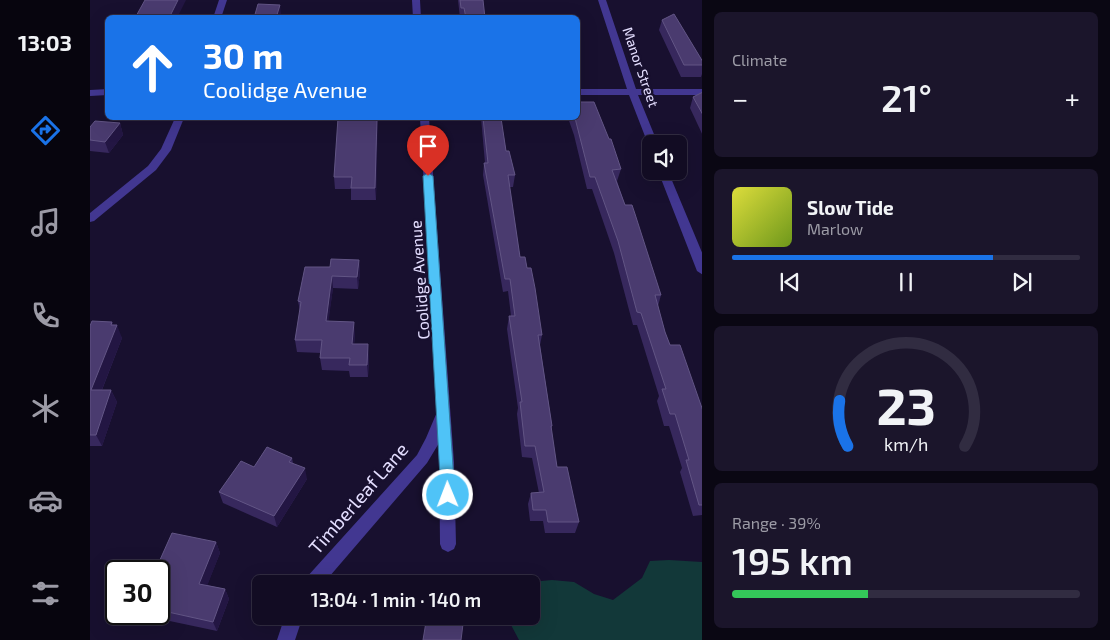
<!DOCTYPE html>
<meta charset="utf-8">
<style>
body{margin:0;font-family:"Exo 2",sans-serif;background:#1b152b;color:#f1f3f6;height:100vh;display:flex;flex-direction:column;font-size:19px;white-space:nowrap}
*{box-sizing:border-box;margin:0}
p{font-size:16px;color:#9c9ba6}
.icon{flex:none;width:28px;height:28px;fill:none;stroke:currentColor;stroke-width:2;stroke-linecap:round;stroke-linejoin:round}
.map{position:relative;flex:1;overflow:hidden}
.drawer{display:flex;flex-direction:column;gap:12px;padding:12px;background:#0a0713;width:408px}
.drawer>*{flex:none}
.top-card{position:absolute;left:15px;top:15px;width:475px;height:105px;border-radius:8px;box-shadow:0 5px 20px #0002,0 0 0 1px #312c41;background:#1a73e8;color:#fff;overflow:hidden}
.fabs{position:absolute;left:552px;top:135px;display:grid;gap:10px}
.fabs a{display:grid;place-items:center;width:45px;height:45px;border-radius:8px;background:#120c23;box-shadow:0 5px 20px #0002,0 0 0 1px #312c41;font-size:25px}
.speed{position:absolute;left:15px;top:560px;display:flex;gap:10px;font-size:25px;font-weight:700;text-align:center}
.speed>*{display:grid;place-content:center;width:65px;height:65px;border-radius:50%;background:#120c23;box-shadow:0 5px 20px #0002,0 0 0 1px #312c41;line-height:1}
.speed .limit{border:2px solid #111;border-radius:8px;background:#fff;color:#111}
.pin{position:absolute;display:grid;place-items:center;width:42px;height:42px;color:#fff;margin:-51px -21px;border-radius:50% 50% 50% 0;rotate:-45deg;box-shadow:0 0 5px #0007}
.pin .icon{rotate:45deg}
.me{position:absolute;width:55px;margin:-28px;rotate:359deg;stroke-linejoin:round;filter:drop-shadow(0 0 4px #0008)}
.turn{display:flex;align-items:center;gap:18px;height:105px;padding:0 15px;font-size:22px}
.turn .icon{width:65px;height:65px;stroke-width:2.5}
.turn b{display:block;font-size:35px;line-height:42px}
.big{font-size:38px;font-weight:600;line-height:1.1}
.drawer .widget{flex:1;display:flex;flex-direction:column;justify-content:center;gap:8px;min-width:0;padding:0 18px;border-radius:8px;background:#1b152b}
.drawer .dial{align-items:center;gap:0}
.dial svg{height:130px;overflow:visible;fill:none;stroke:#312c41;stroke-width:7;stroke-linecap:round;text-anchor:middle}
.dial text{fill:#f1f3f6;stroke:none}
.song{display:flex;align-items:center;gap:15px}
.cover{width:60px;height:60px;border-radius:8px;background:linear-gradient(135deg,hsl(60 70% 55%),hsl(80 70% 35%))}
.played{height:5px;border-radius:2px;background:linear-gradient(90deg,#1a73e8 75%,#312c41 75%)}
.keys{display:flex;justify-content:space-around;direction:ltr}
.heat{display:flex;justify-content:space-between;align-items:center;font-size:28px;direction:ltr}
.charge{height:8px;border-radius:4px;background:linear-gradient(90deg,#34c759 39%,#312c41 0)}
.trip{position:absolute;left:162px;top:575px;width:288px;height:50px;border-radius:8px;background:#120c23;box-shadow:0 5px 20px #0002,0 0 0 1px #312c41;font-weight:600;line-height:50px;text-align:center}
main{display:flex;flex:1;min-height:0}
.tabs{display:flex;flex-direction:column;width:90px;justify-content:space-around;align-items:center;background:#07050e;color:#9c9ba6}
.tabs .icon{width:35px;height:35px}
.tabs .current{color:#1a73e8}
.tabs b{font-size:22px;color:#f1f3f6}
.map>svg:first-child{display:block}
.green{fill:#123839}
.lines{fill:none;stroke-linecap:round;stroke-linejoin:round}
.street{fill:#423791;fill-rule:evenodd}
.wall{fill:#37285d}
.shaded-wall{fill:#231643}
.building{fill:#4a3b6f;stroke:#625585}
.route{fill:#4fc3f7;stroke:#337fa1}
.labels{text-anchor:middle;dominant-baseline:central;stroke-width:5;stroke-linejoin:round;paint-order:stroke}
.far-street-label{font-size:14px;fill:#e4deff;stroke:#18102f}
.street-label{font-size:16px;fill:#e4deff;stroke:#18102f}
.near-street-label{font-size:19px;fill:#e4deff;stroke:#18102f}
</style>
<main>
<nav class="tabs">
<b>13:03</b>
<svg class="icon current" aria-label="directions" viewBox="0 0 24 24"><path d="M12 3l9 9-9 9-9-9zM9 14v-3h6M13 9l2 2-2 2"/></svg>
<svg class="icon" aria-label="music" viewBox="0 0 24 24"><path d="M9 18V5l10-2v13"/><circle cx="6" cy="18" r="3"/><circle cx="16" cy="16" r="3"/></svg>
<svg class="icon" aria-label="phone" viewBox="0 0 24 24"><path d="M5 4h4l2 5-3 2q2 4 5 5l2-3 5 2v4C11 20 4 13 5 4z"/></svg>
<svg class="icon" aria-label="climate" viewBox="0 0 24 24"><path d="M12 3v18M4 7l16 10M4 17L20 7"/></svg>
<svg class="icon" aria-label="car" viewBox="0 0 24 24"><path d="M5 17H2v-5l4-1 3-4h7l3 4 3 1v5h-3M9 17h6M6 11h13"/><circle cx="7" cy="17" r="2"/><circle cx="17" cy="17" r="2"/></svg>
<svg class="icon" aria-label="filters" viewBox="0 0 24 24"><path d="M4 7h16M4 17h16"/><circle cx="9" cy="7" r="2"/><circle cx="15" cy="17" r="2"/></svg>
</nav>
<div class="map">
<svg width="613" height="640" viewBox="0 0 613 640">
<rect width="100%" height="100%" fill="#18102f"/>
<path class="green" d="M 579,560 L 612,562 L 612,640 L 429,640 L 420,623 L 411,616 L 441,616 L 441,584 L 398,584 L 400,578 L 416,576 L 441,582 L 462,580 L 484,582 L 504,594 L 523,600 L 552,578 L 560,561 Z"/>
<g class="lines">
<path class="street" d="M 129,0 L 137,0 L 131,18 L 123,18 Z
M 322,0 L 330,0 L 331,18 L 323,18 Z
M 508,0 L 516,0 L 546,89 L 613,89 L 613,95 L 548,95 L 568,144 L 561,144 L 561,146 L 558,144 L 539,95 L 488,95 L 488,89 L 537,89 Z
M 18,89 L 18,95 L 0,96 L 0,90 Z
M 85,118 L 94,118 L 81,150 L 66,170 L 4,221 L 0,222 L 0,213 L 58,166 L 71,149 Z
M 330,118 L 339,118 L 364,462 L 366,544 L 364,549 L 358,552 L 352,549 L 350,544 L 349,443 L 337,463 L 233,584 L 214,584 L 216,578 L 327,455 L 336,438 L 347,412 Z
M 568,171 L 578,171 L 613,255 L 613,275 L 607,271 Z
M 195,616 L 213,616 L 205,640 L 187,640 Z"/>
</g>
<path class="wall" d="M 368,0 L 393,0 L 395,18 L 370,18 Z
M 572,20 L 613,62 L 613,71 L 611,77 L 591,77 L 569,30 Z
M 613,92 L 613,136 L 600,108 L 603,97 Z
M 287,118 L 286,200 L 261,200 L 261,189 L 245,189 L 244,177 Z
M 391,118 L 411,118 L 416,151 L 425,175 L 423,187 L 419,187 L 430,257 L 452,335 L 450,345 L 462,426 L 461,430 L 467,467 L 489,522 L 485,533 L 455,533 L 453,521 L 440,521 L 438,504 L 441,493 L 449,493 L 442,458 L 432,457 L 427,414 L 428,408 L 417,329 L 419,316 L 421,316 L 418,291 L 413,292 L 393,175 L 394,163 L 395,163 Z
M 478,118 L 488,118 L 531,169 L 527,181 L 535,205 L 571,295 L 568,306 L 575,332 L 580,345 L 613,411 L 613,515 L 603,516 L 590,472 L 592,468 L 579,426 L 574,426 L 567,401 L 569,396 L 547,325 L 543,325 L 524,253 L 502,189 L 497,189 L 484,135 Z
M 30,123 L 33,135 L 19,153 L 0,151 L 0,127 Z
M 269,260 L 270,272 L 268,289 L 243,288 L 238,321 L 265,334 L 264,344 L 279,356 L 278,377 L 260,377 L 259,371 L 232,370 L 230,358 L 231,353 L 207,352 L 205,340 L 210,311 L 208,301 L 240,267 Z
M 24,325 L 32,338 L 12,390 L 21,390 L 27,402 L 12,446 L 0,446 L 0,326 Z
M 202,458 L 203,463 L 217,479 L 187,527 L 133,503 L 129,492 L 164,467 Z
M 126,542 L 130,553 L 117,585 L 135,589 L 139,599 L 127,631 L 56,616 L 54,614 L 69,614 L 69,571 Z"/>
<path class="shaded-wall" d="M 88,0 L 96,0 L 87,18 L 79,18 Z
M 190,5 L 191,15 L 190,18 L 186,18 Z
M 287,118 L 288,118 L 286,200 L 285,188 Z
M 30,123 L 33,135 L 19,153 L 15,142 Z
M 269,260 L 270,272 L 268,289 L 267,277 Z
M 242,276 L 243,288 L 237,333 L 236,321 Z
M 22,322 L 26,329 L 27,325 L 32,338 L 7,402 L 1,390 Z
M 264,322 L 265,334 L 263,356 L 262,344 Z
M 278,344 L 279,356 L 278,377 L 277,365 Z
M 21,390 L 27,402 L 12,446 L 6,435 Z
M 215,468 L 217,479 L 187,527 L 184,516 Z
M 126,542 L 130,553 L 114,594 L 109,584 Z
M 135,589 L 139,599 L 127,631 L 123,622 Z"/>
<path class="building" d="M 55,0 L 88,0 L 79,18 L 45,18 Z
M 370,0 L 393,0 L 395,18 L 376,18 L 374,8 L 371,8 Z
M 168,4 L 190,5 L 186,18 L 164,18 Z
M 584,14 L 613,62 L 613,65 L 594,65 L 572,20 Z
M 613,92 L 613,115 L 603,97 Z
M 488,102 L 504,102 L 519,139 L 521,139 L 531,169 L 522,170 L 535,205 L 542,205 L 545,214 L 571,295 L 565,295 L 575,332 L 580,345 L 590,345 L 613,411 L 613,505 L 609,505 L 596,460 L 599,460 L 585,414 L 580,414 L 572,389 L 576,389 L 551,313 L 547,312 L 528,241 L 505,177 L 500,177 L 485,118 L 488,118 Z
M 248,118 L 287,118 L 285,188 L 261,188 L 262,177 L 244,177 Z
M 393,118 L 411,118 L 416,151 L 419,151 L 425,175 L 418,175 L 430,257 L 435,257 L 437,268 L 441,268 L 445,288 L 452,335 L 448,335 L 462,426 L 461,426 L 467,467 L 477,467 L 489,522 L 458,522 L 456,510 L 443,510 L 441,493 L 454,492 L 445,446 L 435,446 L 430,402 L 432,402 L 419,316 L 425,316 L 420,279 L 415,279 L 394,163 L 398,163 Z
M 5,121 L 30,123 L 15,142 L 0,140 L 0,127 Z
M 241,259 L 269,260 L 267,277 L 242,276 L 236,321 L 264,322 L 262,344 L 278,344 L 277,365 L 259,365 L 260,358 L 230,358 L 232,340 L 205,340 L 211,302 L 208,301 L 215,267 L 240,267 Z
M 2,321 L 22,322 L 21,325 L 27,325 L 1,390 L 21,390 L 6,435 L 0,435 L 0,326 Z
M 177,447 L 202,458 L 199,462 L 215,468 L 184,516 L 129,492 L 151,461 L 164,467 Z
M 82,533 L 126,542 L 109,584 L 135,589 L 123,622 L 69,610 L 69,571 L 65,571 Z
M 344,576 L 379,583 L 379,584 L 343,584 Z
M 337,616 L 374,616 L 371,640 L 333,640 Z"/>
<path class="route" d="M 338,173 L 343,176 L 365,495 L 363,499 L 358,501 L 353,499 L 351,495 L 333,176 Z"/>
<g class="labels">
<g class="far-street-label">
<text transform="translate(551 67) rotate(71)">Manor Street</text>
</g>
<g class="street-label">
<text transform="translate(329 280) rotate(-94)">Coolidge Avenue</text>
</g>
<g class="near-street-label">
<text transform="translate(268 498) rotate(-49)">Timberleaf Lane</text>
</g>
</g>
</svg>
<div class="fabs">
<a><svg class="icon" aria-label="sound" viewBox="0 0 24 24"><path d="M4 9h4l5-4v14l-5-4H4zM17 9q2 3 0 6"/></svg></a>
</div>
<div class="speed"><div class="limit">30</div></div>
<div class="pin" style="left:338px;top:176px;background:#d93025"><svg class="icon" aria-label="arrive" viewBox="0 0 24 24"><path d="M6 21V4h12l-3 4 3 4H6"/></svg></div>
<svg class="me" style="left:358px;top:495px" viewBox="-20 -20 40 40"><circle r="17" fill="#4fc3f7" stroke="#fff" stroke-width="3"/><path d="M0-11L8 9 0 5-8 9z" fill="#fff"/></svg>
<div class="trip">13:04 · 1 min · 140 m</div>
<div class="top-card">
<div class="turn"><svg class="icon" aria-label="ahead" viewBox="0 0 24 24"><path d="M12 20V5M6 11l6-6 6 6"/></svg><div><b>30 m</b>Coolidge Avenue</div></div>
</div>
</div>
<section class="drawer">
<div class="widget"><p>Climate</p>
<div class="heat"><a>−</a><b class="big">21°</b><a>+</a></div>
</div>
<div class="widget">
<div class="song"><i class="cover"></i><div><b>Slow Tide</b><p>Marlow</p></div></div>
<div class="played"></div>
<div class="keys"><svg class="icon" aria-label="previous" viewBox="0 0 24 24"><path d="M18 5L8 12l10 7zM5 5v14"/></svg><svg class="icon" aria-label="pause" viewBox="0 0 24 24"><path d="M8 5v14M16 5v14"/></svg><svg class="icon" aria-label="next" viewBox="0 0 24 24"><path d="M6 5l10 7-10 7zM19 5v14"/></svg></div>
</div>
<div class="widget dial"><svg viewBox="0 0 100 80">
<path d="M14 69A42 42 0 1 1 86 69"/>
<path d="M14 69A42 42 0 0 1 9 41" stroke="#1a73e8"/>
<text x="50" y="56" font-size="32" font-weight="700">23</text>
<text x="50" y="72" font-size="11">km/h</text>
</svg></div>
<div class="widget"><p>Range · 39%</p><b class="big">195 km</b><div class="charge"></div></div>
</section>
</main>
